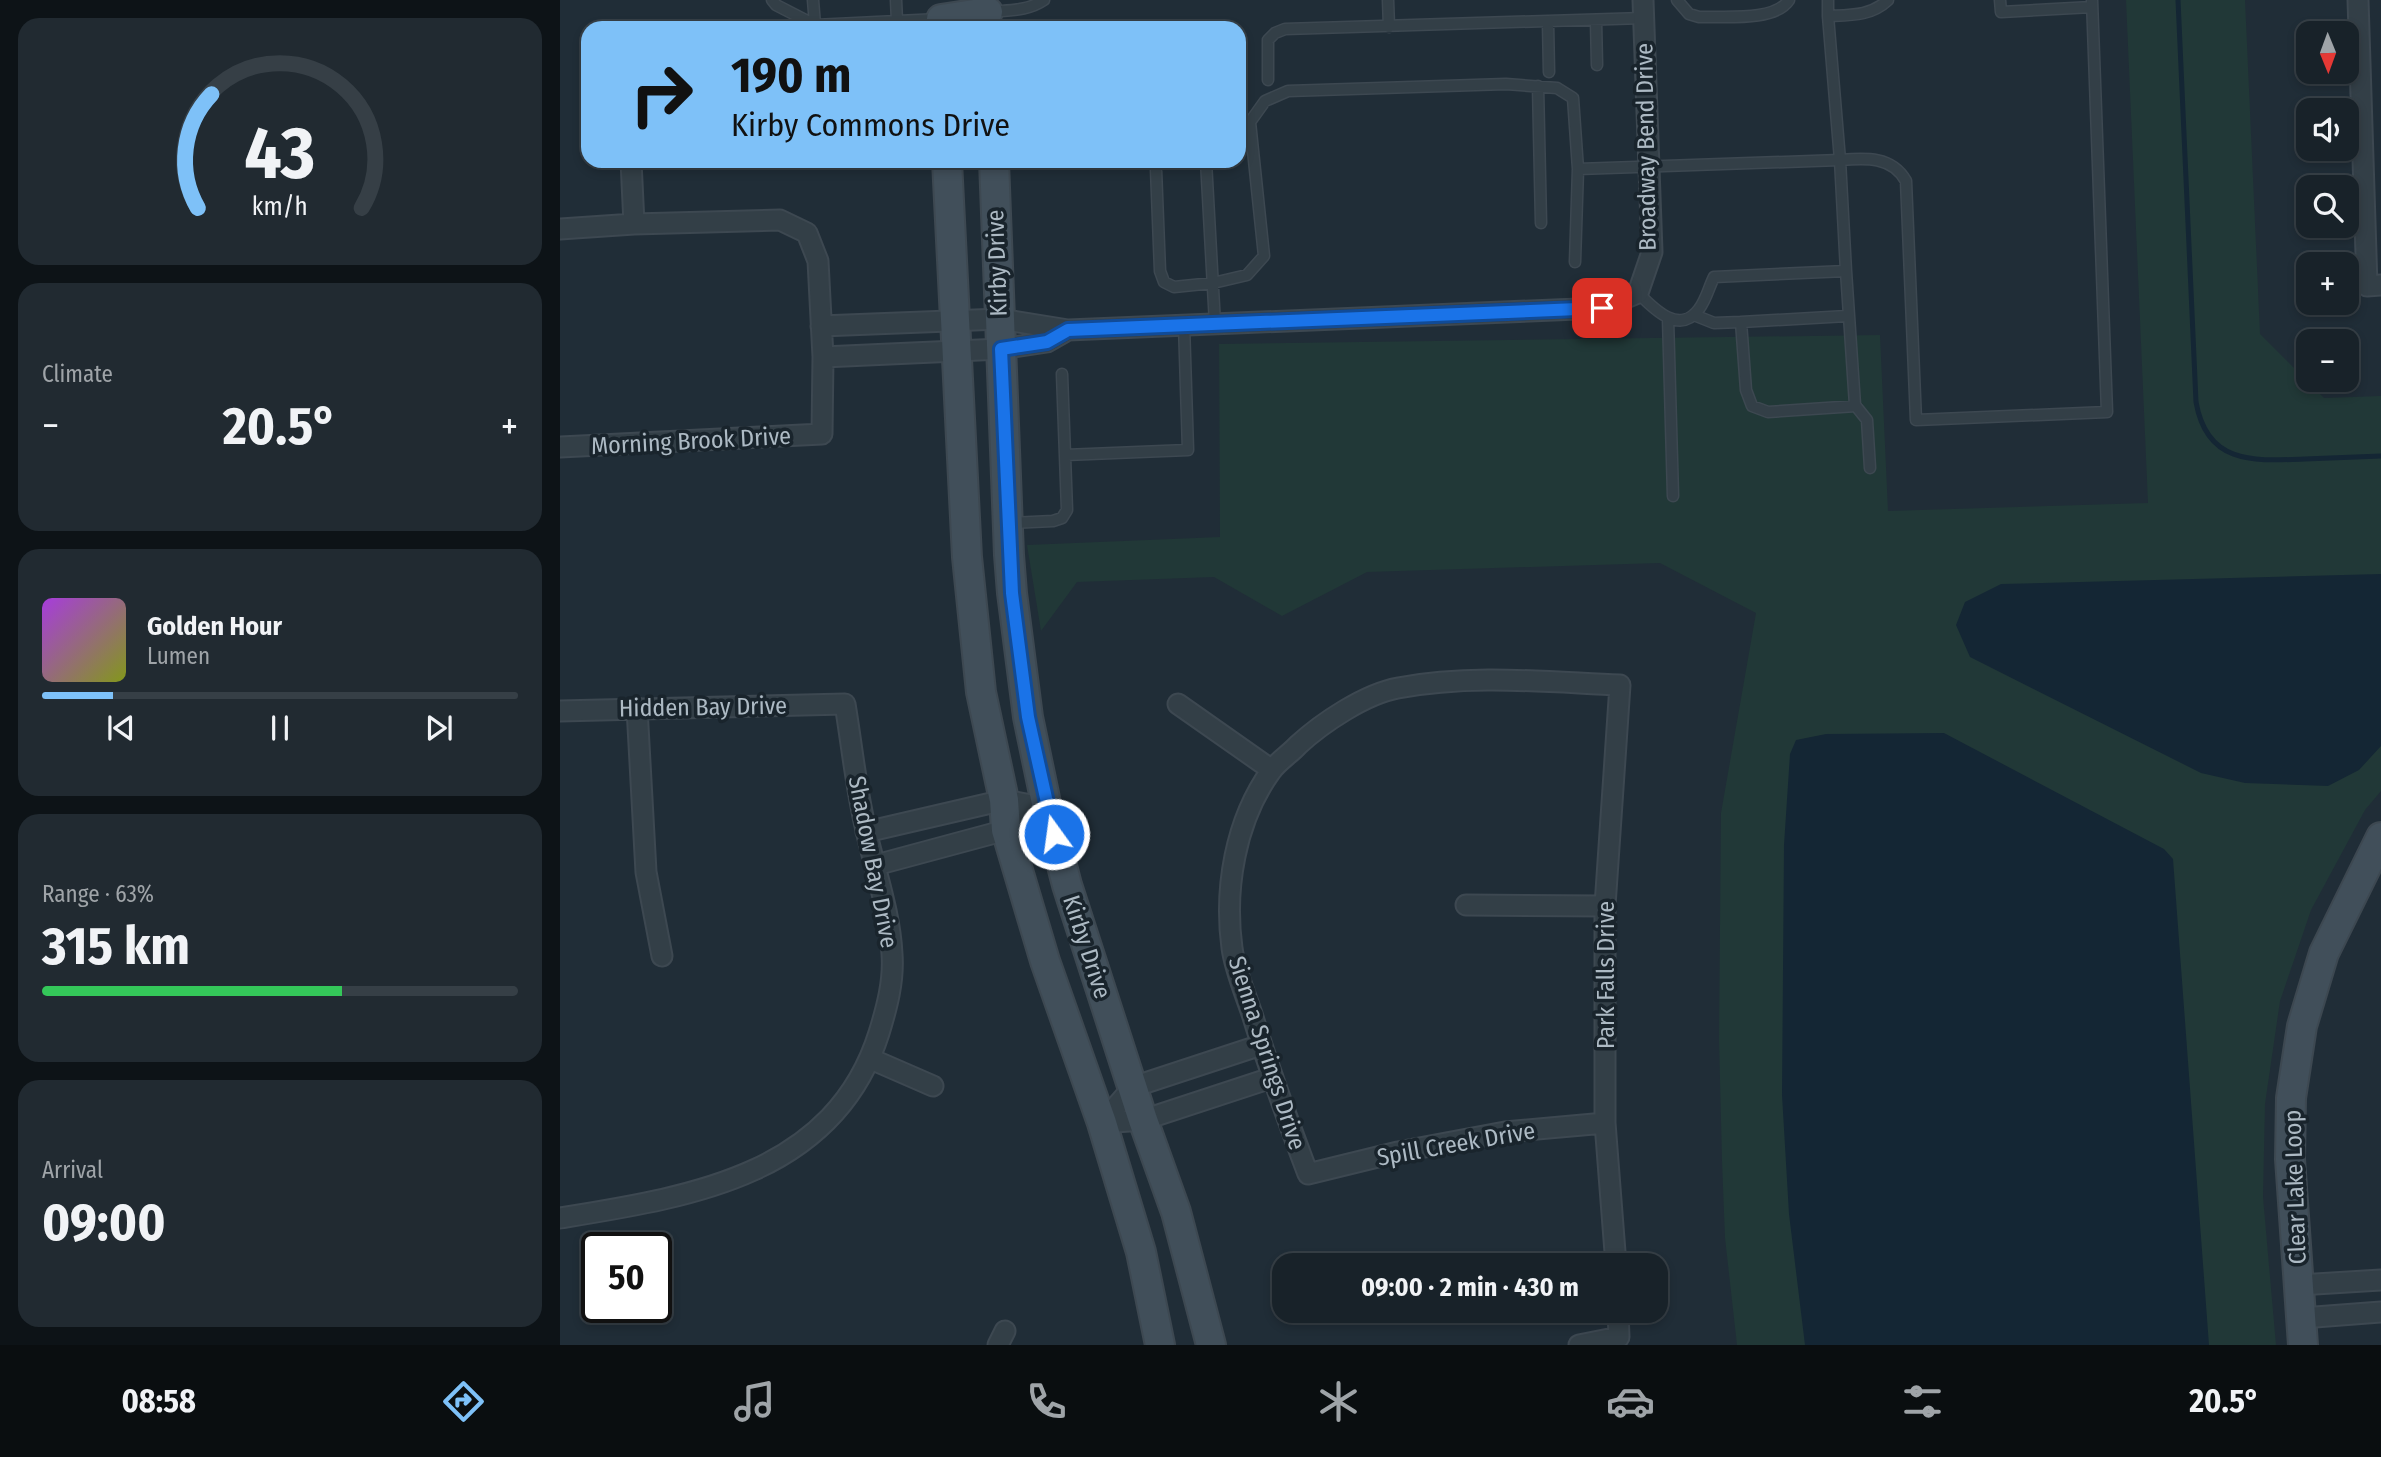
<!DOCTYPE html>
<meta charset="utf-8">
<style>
body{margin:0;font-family:"Fira Sans Condensed",sans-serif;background:#212a31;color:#f1f3f6;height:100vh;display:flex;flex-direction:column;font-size:26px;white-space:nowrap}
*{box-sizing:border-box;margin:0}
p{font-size:23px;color:#9fa4a8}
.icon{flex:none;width:38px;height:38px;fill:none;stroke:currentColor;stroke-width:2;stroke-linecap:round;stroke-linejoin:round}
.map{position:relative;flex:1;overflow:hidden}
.details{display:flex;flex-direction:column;gap:18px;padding:18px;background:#0d1317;width:560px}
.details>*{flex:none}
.hud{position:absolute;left:21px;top:21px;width:665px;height:147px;border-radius:21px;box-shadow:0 4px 10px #0003,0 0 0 2px #363f46;background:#7ec1f8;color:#111;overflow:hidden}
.needle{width:46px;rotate:179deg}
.buttons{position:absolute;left:1736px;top:21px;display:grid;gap:14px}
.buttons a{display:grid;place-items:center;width:63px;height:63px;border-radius:14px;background:#182229;box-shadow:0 4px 10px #0003,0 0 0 2px #363f46;font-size:35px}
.speed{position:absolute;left:21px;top:1232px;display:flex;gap:14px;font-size:35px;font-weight:700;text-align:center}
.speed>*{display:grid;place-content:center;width:91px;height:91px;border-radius:50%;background:#182229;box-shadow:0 4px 10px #0003,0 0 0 2px #363f46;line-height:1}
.speed .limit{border:4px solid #111;border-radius:10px;background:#fff;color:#111}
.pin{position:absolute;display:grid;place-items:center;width:60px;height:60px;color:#fff;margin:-30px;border-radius:14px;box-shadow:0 4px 10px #0006}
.me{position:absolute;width:77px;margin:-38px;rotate:346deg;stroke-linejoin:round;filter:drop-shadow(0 0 5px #0008)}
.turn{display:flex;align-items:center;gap:24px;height:147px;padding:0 35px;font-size:32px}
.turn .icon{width:91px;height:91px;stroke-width:2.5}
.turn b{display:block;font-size:49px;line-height:60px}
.big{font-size:52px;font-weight:700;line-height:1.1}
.details .tile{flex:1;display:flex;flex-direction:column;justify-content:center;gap:10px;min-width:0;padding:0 24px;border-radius:21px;background:#212a31}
.details .dial{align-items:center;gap:0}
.dial svg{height:182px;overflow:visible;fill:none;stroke:#363f46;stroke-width:7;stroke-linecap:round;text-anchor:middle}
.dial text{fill:#f1f3f6;stroke:none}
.song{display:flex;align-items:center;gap:21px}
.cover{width:84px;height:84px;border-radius:10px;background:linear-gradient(135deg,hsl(280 70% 55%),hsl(70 70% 35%))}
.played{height:7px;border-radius:4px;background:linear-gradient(90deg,#7ec1f8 15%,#363f46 15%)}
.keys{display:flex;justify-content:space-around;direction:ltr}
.heat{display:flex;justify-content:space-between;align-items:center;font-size:38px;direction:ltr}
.charge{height:10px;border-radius:5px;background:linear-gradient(90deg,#34c759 63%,#363f46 0)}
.trip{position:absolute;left:712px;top:1253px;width:396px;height:70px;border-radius:21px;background:#182229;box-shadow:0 4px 10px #0003,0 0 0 2px #363f46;font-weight:700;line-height:70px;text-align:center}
.tabs{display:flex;height:112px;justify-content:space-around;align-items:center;background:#0a0e10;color:#9fa4a8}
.tabs .icon{width:49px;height:49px}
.tabs .active{color:#7ec1f8}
.tabs b{font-size:32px;color:#f1f3f6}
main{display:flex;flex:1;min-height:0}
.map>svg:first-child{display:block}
.green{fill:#213837}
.water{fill:#142634}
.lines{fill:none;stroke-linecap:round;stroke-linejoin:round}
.stream{stroke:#142634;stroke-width:5}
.lane-casing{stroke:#3d4851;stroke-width:13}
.street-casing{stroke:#3d4851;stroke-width:23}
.secondary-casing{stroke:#3d4851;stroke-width:32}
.lane{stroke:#333f47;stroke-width:10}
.street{stroke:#333f47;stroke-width:19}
.secondary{stroke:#414f5a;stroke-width:28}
.route-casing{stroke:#114b97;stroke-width:18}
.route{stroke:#1a73e8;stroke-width:12}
.labels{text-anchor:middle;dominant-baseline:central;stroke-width:7;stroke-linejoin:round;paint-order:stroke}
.street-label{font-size:24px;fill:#adbac4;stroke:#19242c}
</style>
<main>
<section class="details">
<div class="tile dial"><svg viewBox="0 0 100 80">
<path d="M14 69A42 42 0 1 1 86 69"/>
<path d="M14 69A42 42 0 0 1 20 19" stroke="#7ec1f8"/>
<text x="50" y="56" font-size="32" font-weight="700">43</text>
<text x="50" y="72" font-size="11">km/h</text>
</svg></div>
<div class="tile"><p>Climate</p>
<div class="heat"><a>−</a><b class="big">20.5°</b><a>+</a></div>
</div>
<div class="tile">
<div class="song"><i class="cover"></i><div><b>Golden Hour</b><p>Lumen</p></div></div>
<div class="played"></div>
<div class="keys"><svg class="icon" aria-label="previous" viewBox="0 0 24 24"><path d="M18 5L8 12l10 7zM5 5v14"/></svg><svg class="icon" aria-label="pause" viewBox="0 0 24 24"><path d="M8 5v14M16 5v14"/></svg><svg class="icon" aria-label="next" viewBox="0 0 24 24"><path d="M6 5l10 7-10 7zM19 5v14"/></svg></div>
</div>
<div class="tile"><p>Range · 63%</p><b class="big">315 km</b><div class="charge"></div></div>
<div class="tile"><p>Arrival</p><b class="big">09:00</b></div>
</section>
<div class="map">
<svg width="1821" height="1345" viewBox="0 0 1821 1345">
<rect width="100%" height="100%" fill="#202d37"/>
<path class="green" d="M 1566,0 L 1685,0 L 1700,334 L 1764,398 L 1821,396 L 1821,791 L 1805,810 L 1751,910 L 1720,1001 L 1705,1104 L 1703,1197 L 1716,1345 L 1177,1345 L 1165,1238 L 1162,1161 L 1159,1039 L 1161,813 L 1196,613 L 1100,563 L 807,572 L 722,616 L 654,577 L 517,582 L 481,631 L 467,545 L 660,537 L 659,344 L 1320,335 L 1328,511 L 1588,503 Z"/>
<path class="water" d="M 1821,574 L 1821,746 L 1799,770 L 1768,786 L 1685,783 L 1641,773 L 1410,657 L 1396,625 L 1405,602 L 1441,584 Z
M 1384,733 L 1604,849 L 1613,859 L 1649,1345 L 1245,1345 L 1229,1214 L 1222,1095 L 1224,845 L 1230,754 L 1236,740 L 1266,734 Z"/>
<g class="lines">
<path class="stream" d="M 1618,0 L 1636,402 C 1647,465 1694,461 1745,459 C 1770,458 1796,457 1821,456"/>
<g class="lane-casing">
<path id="lane" d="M 212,0 L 216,5 L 255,25 L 379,19
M 253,0 L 255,25
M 336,0 L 337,21
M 828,0 L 829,27
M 1117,0 L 1129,14 L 1139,17 C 1163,16 1215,22 1229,0
M 1268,0 L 1268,16 C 1291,15 1311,16 1328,0
M 1440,0 L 1441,12 L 1532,7
M 431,12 C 450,10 468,11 484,0
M 1268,16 L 1280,160 C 1306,158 1332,156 1346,181 L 1356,420 L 1547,412 L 1532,0
M 1036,21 L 1037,65
M 988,23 L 989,72
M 708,80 L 708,40 L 715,33 L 725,29 L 1084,18
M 978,86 L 981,223
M 679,131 L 690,122 L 705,101 L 728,91 L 946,84 L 997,88 L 1013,98 L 1018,169 L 1280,160 L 1286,271 L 1154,277 C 1149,287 1146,300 1139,309 C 1119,336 1093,308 1078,293
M 599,161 L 596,169 L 600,271 L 604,282 L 614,287 L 653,283 L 687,275 L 704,256 L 690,122
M 646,161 L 655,324
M 1015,262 L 1018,169
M 1286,271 L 1295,405 L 1307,420 L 1310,468
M 1134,315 L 1154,323 L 1181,322 L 1186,390 L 1192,406 L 1208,412 L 1296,406
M 1108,318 L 1113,496
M 1181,322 L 1287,316
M 505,455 L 628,450 L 624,325
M 449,523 L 493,521 L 502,518 L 507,510 L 502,374"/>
</g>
<g class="street-casing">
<path id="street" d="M 1798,0 L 1807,286 L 1821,285
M 71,161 L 74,224
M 0,229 L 74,224 L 220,220 L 247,233 L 258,261 L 263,357 L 262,434 L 0,447
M 261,326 L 440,319 L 508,330 L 1042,308 L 1078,293 L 1092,252 L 1083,0
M 263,357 L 441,349 L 487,342 L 508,330
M 618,704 L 712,770
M 77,708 L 86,872 L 102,956
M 0,711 L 285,704 C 292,746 296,789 306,830 C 315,871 330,912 332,954 C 334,981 327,1007 319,1033 C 274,1176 129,1197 0,1218
M 306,832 L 444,800 L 487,808
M 316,865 L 446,830 L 487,808
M 906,905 L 1045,906
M 311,1059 L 373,1086
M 542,1123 L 573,1087 L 701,1045
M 542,1123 L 583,1120 L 711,1078
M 1045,1123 L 945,1132 L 838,1152 L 748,1174 C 728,1121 709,1069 692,1014 C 685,993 675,970 672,948 C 664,889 675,821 711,771 C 718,761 730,754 738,745 C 762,723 805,694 838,688 C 911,674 986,682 1060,685 L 1045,906 L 1045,1123 L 1056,1265
M 1739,1285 L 1821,1280
M 1742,1318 L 1821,1312
M 438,1345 L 445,1331
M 1019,1345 L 1059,1337 L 1058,1311"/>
</g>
<g class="secondary-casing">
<path id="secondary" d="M 381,19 L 428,12
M 387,161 L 407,557 L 421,692 L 444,800 L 446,830 L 485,961 L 542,1123 L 581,1252 L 600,1345
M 434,161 L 449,555 L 452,593 L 468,717 L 487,808 L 507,885 L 583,1120 L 616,1212 L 651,1345
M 1743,1345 L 1730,1159 L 1731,1098 L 1742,1026 L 1764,953 L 1821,837"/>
</g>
<use href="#lane" class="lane"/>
<use href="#street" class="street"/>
<use href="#secondary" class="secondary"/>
</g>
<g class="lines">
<g class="route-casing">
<path id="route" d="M 494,834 L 468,717 L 452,593 L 441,349 L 487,342 L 508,330 L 1042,308"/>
</g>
<use href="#route" class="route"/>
</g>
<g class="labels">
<g class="street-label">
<text transform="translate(1086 147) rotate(-91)">Broadway Bend Drive</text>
<text transform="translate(437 263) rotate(-92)">Kirby Drive</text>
<text transform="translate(131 441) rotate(-3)">Morning Brook Drive</text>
<text transform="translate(143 707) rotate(-1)">Hidden Bay Drive</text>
<text transform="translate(313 862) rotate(79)">Shadow Bay Drive</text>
<text transform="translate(527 947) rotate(72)">Kirby Drive</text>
<text transform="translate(1046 975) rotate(-90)">Park Falls Drive</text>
<text transform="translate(707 1053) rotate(72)">Sienna Springs Drive</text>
<text transform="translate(896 1144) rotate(-10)">Spill Creek Drive</text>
<text transform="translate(1735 1187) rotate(-92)">Clear Lake Loop</text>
</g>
</g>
</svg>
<div class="buttons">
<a><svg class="needle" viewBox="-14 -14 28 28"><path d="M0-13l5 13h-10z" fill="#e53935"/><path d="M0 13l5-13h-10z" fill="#9fa4a8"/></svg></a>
<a><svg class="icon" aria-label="sound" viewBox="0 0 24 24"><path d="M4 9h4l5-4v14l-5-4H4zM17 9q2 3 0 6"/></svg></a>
<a><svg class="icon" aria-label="search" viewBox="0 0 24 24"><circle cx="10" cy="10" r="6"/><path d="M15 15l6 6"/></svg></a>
<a>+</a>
<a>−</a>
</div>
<div class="speed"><div class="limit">50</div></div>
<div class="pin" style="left:1042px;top:308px;background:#d93025"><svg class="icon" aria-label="arrive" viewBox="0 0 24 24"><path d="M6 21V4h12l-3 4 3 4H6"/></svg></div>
<svg class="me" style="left:494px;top:834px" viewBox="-20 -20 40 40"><circle r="17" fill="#1a73e8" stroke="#fff" stroke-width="3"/><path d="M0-11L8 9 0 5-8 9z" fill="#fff"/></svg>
<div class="trip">09:00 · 2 min · 430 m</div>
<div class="hud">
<div class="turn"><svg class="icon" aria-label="right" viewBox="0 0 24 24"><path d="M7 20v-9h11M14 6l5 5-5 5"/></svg><div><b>190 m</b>Kirby Commons Drive</div></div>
</div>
</div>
</main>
<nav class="tabs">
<b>08:58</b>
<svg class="icon active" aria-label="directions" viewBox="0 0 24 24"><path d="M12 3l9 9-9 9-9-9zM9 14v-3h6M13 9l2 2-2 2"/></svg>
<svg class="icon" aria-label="music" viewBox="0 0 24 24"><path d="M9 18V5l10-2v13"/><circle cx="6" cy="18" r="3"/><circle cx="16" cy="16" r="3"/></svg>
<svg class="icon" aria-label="phone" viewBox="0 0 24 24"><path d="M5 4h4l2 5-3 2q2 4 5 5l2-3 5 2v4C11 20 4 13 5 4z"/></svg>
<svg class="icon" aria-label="climate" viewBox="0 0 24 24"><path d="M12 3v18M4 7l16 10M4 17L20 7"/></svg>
<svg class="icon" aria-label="car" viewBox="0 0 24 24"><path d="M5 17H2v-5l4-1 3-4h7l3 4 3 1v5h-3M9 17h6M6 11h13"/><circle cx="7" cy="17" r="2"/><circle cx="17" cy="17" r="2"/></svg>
<svg class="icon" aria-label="filters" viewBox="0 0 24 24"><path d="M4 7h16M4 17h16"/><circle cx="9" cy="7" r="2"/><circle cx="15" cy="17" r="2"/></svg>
<b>20.5°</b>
</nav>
